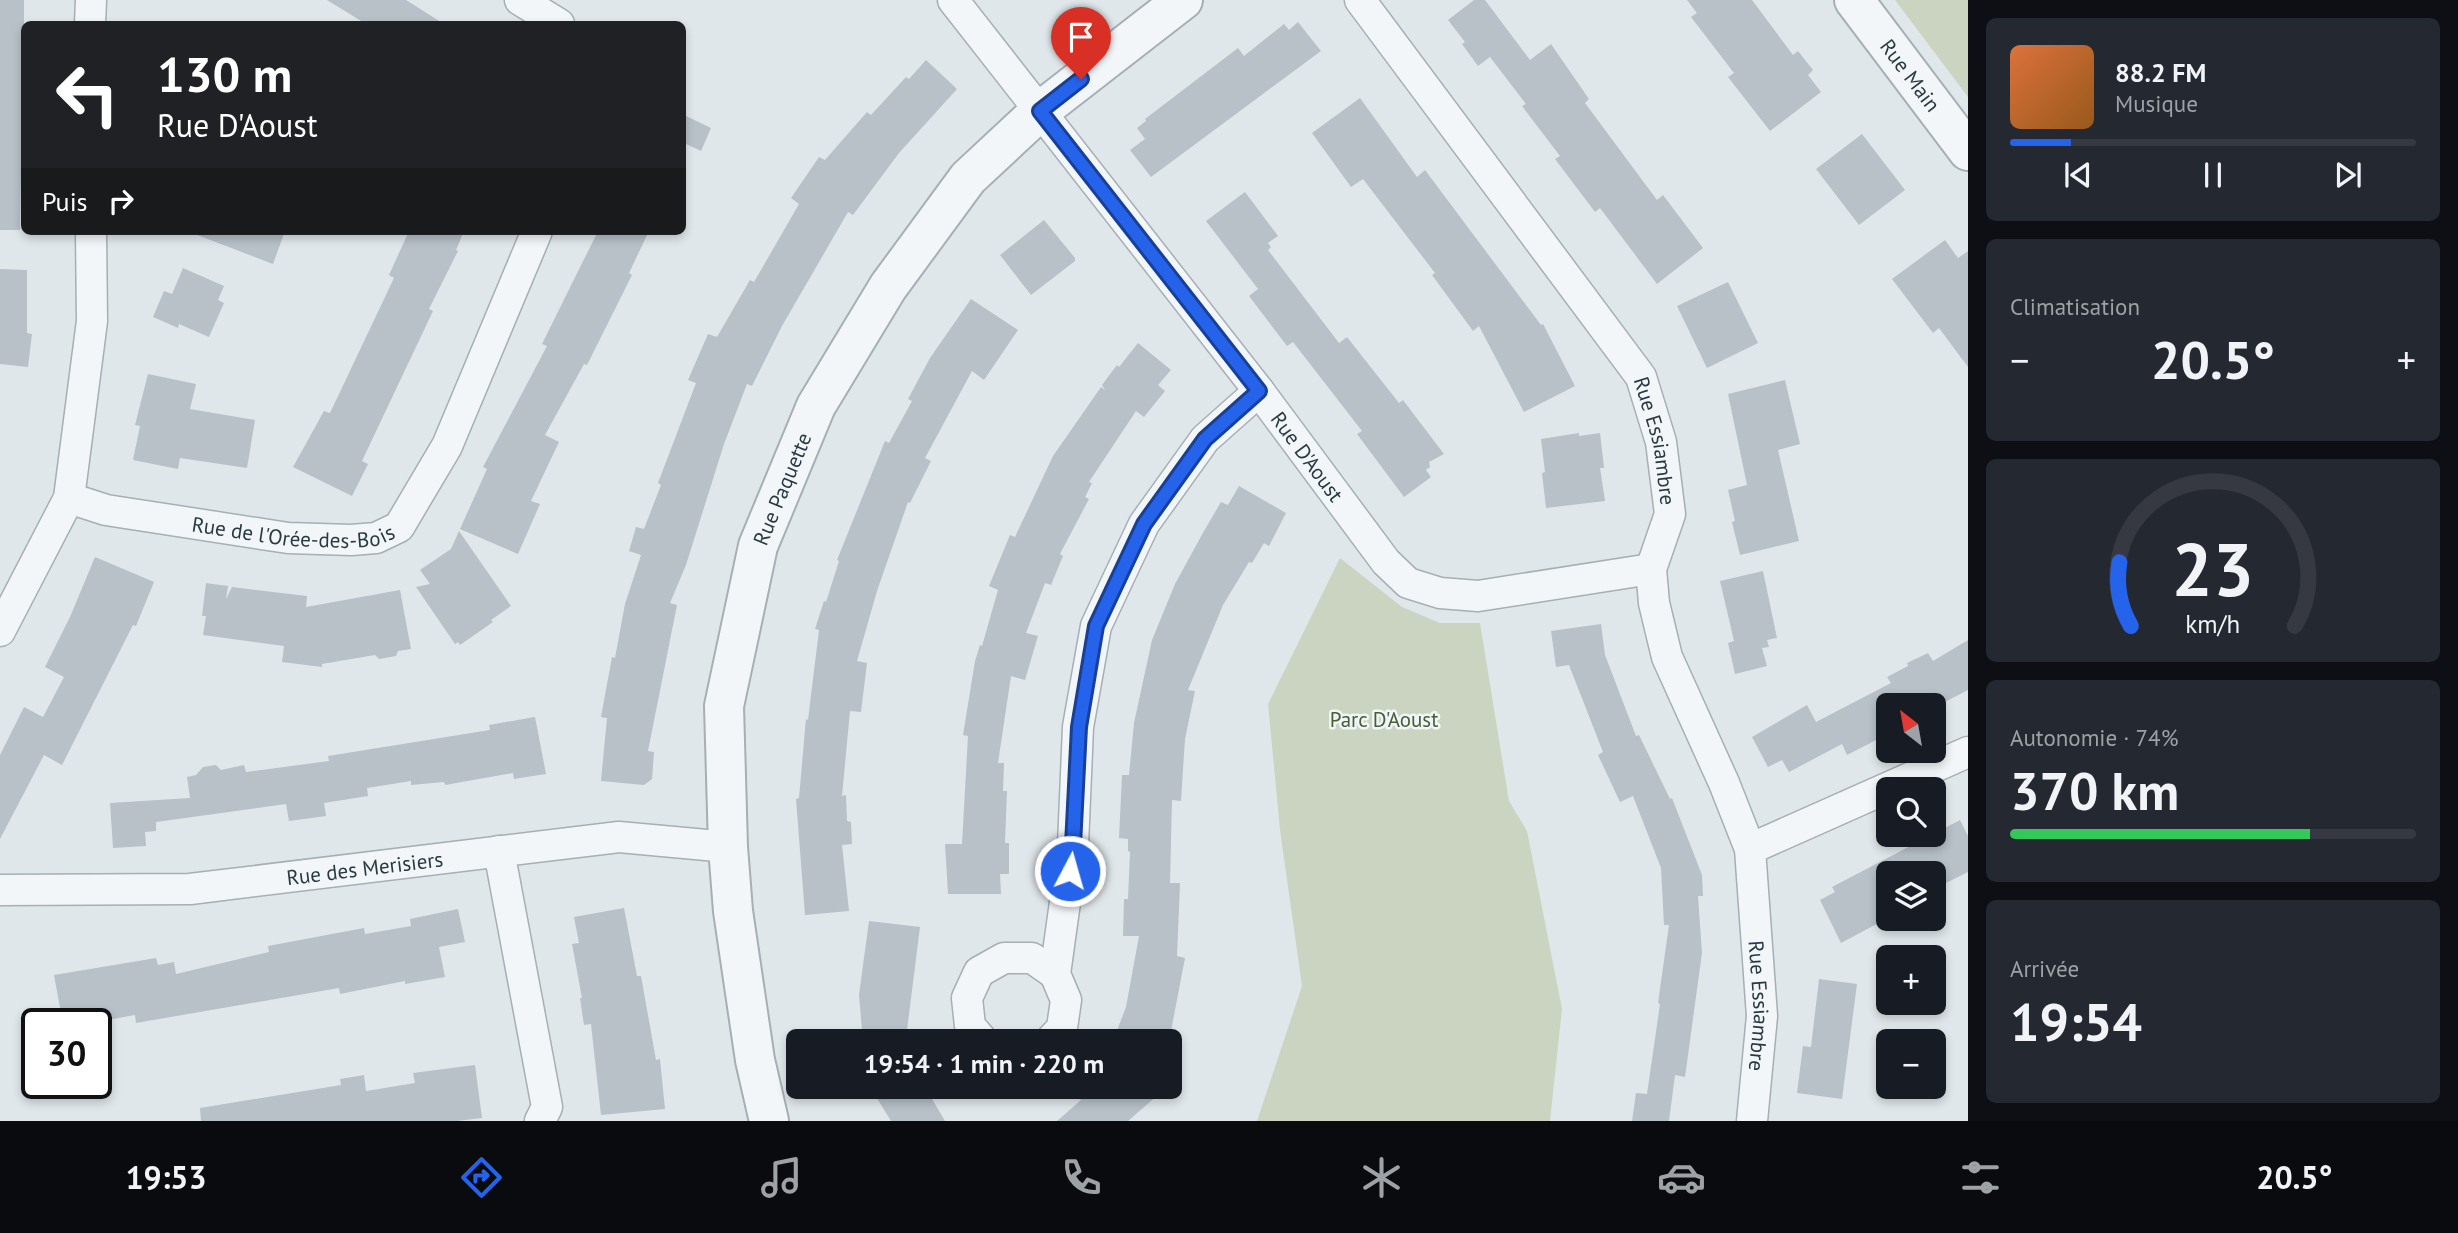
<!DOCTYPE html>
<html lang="fr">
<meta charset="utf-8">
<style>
body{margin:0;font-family:"PT Sans",sans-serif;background:#242831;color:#f1f3f6;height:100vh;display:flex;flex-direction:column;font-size:26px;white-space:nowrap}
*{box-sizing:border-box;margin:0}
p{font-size:23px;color:#9ea1a6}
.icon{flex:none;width:38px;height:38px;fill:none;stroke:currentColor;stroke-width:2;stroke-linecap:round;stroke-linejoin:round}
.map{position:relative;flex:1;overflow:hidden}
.side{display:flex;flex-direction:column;gap:18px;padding:18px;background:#0d0f14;width:490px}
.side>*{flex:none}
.top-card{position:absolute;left:21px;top:21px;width:665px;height:214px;border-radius:10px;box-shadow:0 4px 10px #0003;background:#202124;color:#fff;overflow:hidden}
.needle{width:46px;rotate:329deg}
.controls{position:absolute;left:1876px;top:693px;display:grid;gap:14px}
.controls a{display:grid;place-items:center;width:70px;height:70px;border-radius:10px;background:#171b24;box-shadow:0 4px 10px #0003;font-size:35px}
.speed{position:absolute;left:21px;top:1008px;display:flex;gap:14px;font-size:35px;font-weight:700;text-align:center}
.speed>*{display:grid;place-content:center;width:91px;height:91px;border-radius:50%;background:#171b24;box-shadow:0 4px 10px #0003;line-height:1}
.speed .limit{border:4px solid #111;border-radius:10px;background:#fff;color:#111}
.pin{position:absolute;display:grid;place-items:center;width:60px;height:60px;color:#fff;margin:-72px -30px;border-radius:50% 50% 50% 0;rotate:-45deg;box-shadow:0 0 7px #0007}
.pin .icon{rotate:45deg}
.me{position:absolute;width:77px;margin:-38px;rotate:6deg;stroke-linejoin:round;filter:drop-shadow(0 0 5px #0008)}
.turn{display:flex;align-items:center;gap:24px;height:147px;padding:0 21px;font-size:32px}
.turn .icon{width:91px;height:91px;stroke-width:2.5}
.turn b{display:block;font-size:49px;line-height:60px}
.then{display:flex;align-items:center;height:66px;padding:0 21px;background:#0003;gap:14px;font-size:26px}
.big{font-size:52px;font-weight:700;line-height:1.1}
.side .tile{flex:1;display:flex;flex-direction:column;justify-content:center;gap:10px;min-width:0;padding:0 24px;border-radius:10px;background:#242831}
.side .dial{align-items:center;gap:0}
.dial svg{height:182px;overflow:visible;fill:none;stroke:#363941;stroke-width:7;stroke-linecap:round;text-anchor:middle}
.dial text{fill:#f1f3f6;stroke:none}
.song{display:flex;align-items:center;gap:21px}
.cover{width:84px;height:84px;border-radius:10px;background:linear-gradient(135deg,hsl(20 70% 55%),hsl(30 70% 35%))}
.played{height:7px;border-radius:4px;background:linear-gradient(90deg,#2563eb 15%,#363941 15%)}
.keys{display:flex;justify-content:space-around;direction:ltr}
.heat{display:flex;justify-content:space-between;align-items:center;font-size:38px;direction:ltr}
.charge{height:10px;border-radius:5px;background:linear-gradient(90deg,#34c759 74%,#363941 0)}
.trip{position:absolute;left:786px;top:1029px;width:396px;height:70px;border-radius:10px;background:#171b24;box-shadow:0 4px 10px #0003;font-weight:700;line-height:70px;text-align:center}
.tabs{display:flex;height:112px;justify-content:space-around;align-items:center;background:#090b0e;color:#9ea1a6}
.tabs .icon{width:49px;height:49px}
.tabs .on{color:#2563eb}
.tabs b{font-size:32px;color:#f1f3f6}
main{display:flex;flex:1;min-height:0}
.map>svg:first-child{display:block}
.green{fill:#cbd4c1}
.building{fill:#b7c1c7}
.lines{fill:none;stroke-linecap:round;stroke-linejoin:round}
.minor-casing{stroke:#a5afb4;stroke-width:33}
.tertiary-casing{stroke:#a5afb4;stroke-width:42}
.minor{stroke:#f3f6f8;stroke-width:30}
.tertiary{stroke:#f3f6f8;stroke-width:38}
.route-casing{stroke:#184099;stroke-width:18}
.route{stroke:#2563eb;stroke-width:12}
.labels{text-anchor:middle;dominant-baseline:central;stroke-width:5;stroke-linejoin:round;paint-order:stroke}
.street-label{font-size:21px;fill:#283942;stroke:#f0f5f7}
.park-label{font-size:21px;fill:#485e34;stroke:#f0f5f7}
</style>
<main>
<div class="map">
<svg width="1968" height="1121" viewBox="0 0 1968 1121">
<rect width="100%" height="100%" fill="#e0e7ea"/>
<path class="green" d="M 1895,0 L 1968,0 L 1968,97 Z
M 1340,558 L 1402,607 L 1440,623 L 1480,623 L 1509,801 L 1527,831 L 1562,1009 L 1550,1121 L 1257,1121 L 1302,986 L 1280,830 L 1268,704 Z"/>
<path class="building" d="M 0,0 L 24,0 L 24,175 L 21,175 L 20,230 L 0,230 Z
M 327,0 L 406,0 L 444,24 L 366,24 Z
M 1474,0 L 1485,0 L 1530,60 L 1551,44 L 1589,99 L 1585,103 L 1657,200 L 1663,195 L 1703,248 L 1657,284 L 1600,208 L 1595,212 L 1555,159 L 1560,156 L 1522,106 L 1526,104 L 1490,57 L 1478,66 L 1462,44 L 1465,42 L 1448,20 Z
M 1687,0 L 1752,0 L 1793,55 L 1798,51 L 1813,70 L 1808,75 L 1821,92 L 1770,131 L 1728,77 L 1734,73 L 1691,17 L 1697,13 Z
M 1298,22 L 1321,51 L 1151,177 L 1130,150 L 1145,139 L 1137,128 L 1146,121 L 1145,119 L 1238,48 L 1244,56 L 1284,24 L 1289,30 Z
M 926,60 L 957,89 L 899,153 L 853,215 L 848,212 L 782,326 L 752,386 L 747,384 L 724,444 L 686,565 L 670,603 L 677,605 L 648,751 L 654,752 L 652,779 L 644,785 L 601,781 L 607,718 L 601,717 L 612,657 L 615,658 L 625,604 L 641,555 L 629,551 L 636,527 L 644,529 L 661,485 L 658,483 L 696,383 L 688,380 L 708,334 L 717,337 L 750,280 L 754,282 L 799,204 L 791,198 L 819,157 L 825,160 L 867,112 L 871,115 L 906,77 L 909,79 Z
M 1360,98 L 1417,177 L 1425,170 L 1541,325 L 1543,324 L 1575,386 L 1524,412 L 1479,326 L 1473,331 L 1432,275 L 1435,273 L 1363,179 L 1351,187 L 1312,133 Z
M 682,114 L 711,128 L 701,151 L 682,142 Z
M 1862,134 L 1905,190 L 1859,225 L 1816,169 Z
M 1245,192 L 1278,236 L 1268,243 L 1271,247 L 1268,250 L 1339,343 L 1347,337 L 1399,403 L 1403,400 L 1444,454 L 1429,462 L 1430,467 L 1426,470 L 1431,477 L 1404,497 L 1357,434 L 1362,431 L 1293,342 L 1287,346 L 1249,296 L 1258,289 L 1206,221 Z
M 1044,220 L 1075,258 L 1075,261 L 1031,295 L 1000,255 Z
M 193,231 L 285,231 L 273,264 L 192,233 Z
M 409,231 L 464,231 L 456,250 L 458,251 L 429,309 L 433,311 L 362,461 L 368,464 L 352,496 L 293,467 L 324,411 L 330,413 L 394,278 L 389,275 Z
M 598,231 L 649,231 L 629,273 L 632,275 L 587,365 L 584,364 L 545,435 L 559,442 L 531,501 L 540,504 L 518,554 L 460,529 L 487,469 L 483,467 L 547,346 L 542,344 Z
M 1945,240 L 1958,258 L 1968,251 L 1968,367 L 1939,328 L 1933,333 L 1892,279 Z
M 183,268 L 224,286 L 218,300 L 224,303 L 209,337 L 179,324 L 178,328 L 153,317 L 164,291 L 172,294 Z
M 0,269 L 27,270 L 27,333 L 32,334 L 28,367 L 0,364 Z
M 1728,282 L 1758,343 L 1707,368 L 1677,306 Z
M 971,299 L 1018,330 L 984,380 L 972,371 L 925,458 L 931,461 L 910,503 L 908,502 L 877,591 L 857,661 L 867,663 L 861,712 L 850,711 L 842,796 L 846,795 L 847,821 L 851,822 L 852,844 L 842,845 L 849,911 L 805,915 L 796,799 L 799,798 L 806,719 L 808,720 L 819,630 L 815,629 L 824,601 L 826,602 L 839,561 L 837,560 L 885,441 L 889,443 L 912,401 L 908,399 L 930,358 Z
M 1138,343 L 1171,370 L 1158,385 L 1165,391 L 1144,417 L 1136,411 L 1089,482 L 1092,483 L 1085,497 L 1089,499 L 1060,554 L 1063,556 L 1051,585 L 1045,583 L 1026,633 L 1038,636 L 1025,680 L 1011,676 L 998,763 L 1004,763 L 1003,791 L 1007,791 L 1005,843 L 1009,843 L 1009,874 L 1000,874 L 1001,894 L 948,894 L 945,844 L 962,844 L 968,736 L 963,735 L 975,661 L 980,645 L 982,646 L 998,590 L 989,586 L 1010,535 L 1015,537 L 1053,456 L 1101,387 L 1105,390 L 1102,385 L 1117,365 L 1119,367 Z
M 148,374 L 196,384 L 190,409 L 255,420 L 247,468 L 180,458 L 178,469 L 133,460 L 140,426 L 135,425 Z
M 1785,380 L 1800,444 L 1778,450 L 1799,541 L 1740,555 L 1732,522 L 1735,521 L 1728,490 L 1747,485 L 1728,394 Z
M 1579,433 L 1579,436 L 1600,433 L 1604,468 L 1600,468 L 1605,501 L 1546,508 L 1542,473 L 1545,472 L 1541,439 Z
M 1239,486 L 1286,513 L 1269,546 L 1264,543 L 1252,563 L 1249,562 L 1223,605 L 1188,690 L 1195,691 L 1185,739 L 1181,801 L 1172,800 L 1170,883 L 1180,883 L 1177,956 L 1185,958 L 1171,1031 L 1167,1041 L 1113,1041 L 1126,1007 L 1139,936 L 1123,936 L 1124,899 L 1128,899 L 1130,852 L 1128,851 L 1128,839 L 1119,838 L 1122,775 L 1129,775 L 1134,723 L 1152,640 L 1175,584 L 1204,531 L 1221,502 L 1228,505 Z
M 459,531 L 511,606 L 491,620 L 493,622 L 460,645 L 458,642 L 455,644 L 416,587 L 430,584 L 420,570 L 451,549 Z
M 95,557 L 154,582 L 136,626 L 133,625 L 62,765 L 44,755 L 0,839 L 0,755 L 24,707 L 43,717 L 64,677 L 45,667 L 70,617 Z
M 1763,571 L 1777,638 L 1767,640 L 1769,647 L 1762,648 L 1767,666 L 1735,674 L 1728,643 L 1734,641 L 1720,581 Z
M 206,583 L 228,586 L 226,599 L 232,587 L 307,596 L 306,607 L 400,590 L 411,649 L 398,651 L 396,656 L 379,659 L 375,655 L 322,664 L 322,667 L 282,662 L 284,646 L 203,635 L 206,616 L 202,616 Z
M 1601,624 L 1605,655 L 1636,736 L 1639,735 L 1670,799 L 1672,798 L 1702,875 L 1703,896 L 1698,896 L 1702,953 L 1685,1077 L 1675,1075 L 1669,1121 L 1632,1121 L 1636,1093 L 1647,1094 L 1660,1004 L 1658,1003 L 1669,925 L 1664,925 L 1661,868 L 1633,796 L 1620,802 L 1598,755 L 1603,752 L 1569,665 L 1556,667 L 1551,631 Z
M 1968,640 L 1968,690 L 1939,705 L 1888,705 L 1888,734 L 1847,755 L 1842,744 L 1789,772 L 1782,760 L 1768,767 L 1752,737 L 1807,705 L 1816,722 L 1891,683 L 1887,677 L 1908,666 L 1907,663 L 1928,653 L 1933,661 Z
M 535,717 L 546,774 L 514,779 L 513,773 L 445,785 L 444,782 L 411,785 L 411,781 L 367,788 L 368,796 L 324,803 L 326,816 L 289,821 L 286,804 L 156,822 L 156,831 L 145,832 L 146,846 L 113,848 L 110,803 L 190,798 L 187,777 L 196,775 L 203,767 L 216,765 L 221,770 L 244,765 L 246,772 L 329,761 L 328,756 L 490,730 L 489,725 Z
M 1960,820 L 1968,836 L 1968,872 L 1934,889 L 1934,873 L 1888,873 L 1888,918 L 1841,943 L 1820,900 L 1835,892 L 1832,887 Z
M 624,908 L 637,976 L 641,976 L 656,1060 L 660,1059 L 665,1109 L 601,1115 L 591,1024 L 584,1025 L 580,998 L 582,998 L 572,944 L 579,943 L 574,917 Z
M 458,909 L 465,942 L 439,947 L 445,977 L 405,984 L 405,981 L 340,994 L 339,988 L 136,1023 L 135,1015 L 85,1024 L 63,1024 L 54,975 L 156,958 L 158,965 L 174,962 L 176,974 L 269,952 L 268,946 L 364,928 L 365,934 L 411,926 L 410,919 Z
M 869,921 L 920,927 L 906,1038 L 904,1038 L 904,1041 L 863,1041 L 859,995 Z
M 1819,979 L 1857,984 L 1842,1099 L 1797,1093 L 1803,1046 L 1811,1047 Z
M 475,1065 L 482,1118 L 457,1121 L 201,1121 L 200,1108 L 341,1085 L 340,1079 L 364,1075 L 366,1091 L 415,1083 L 413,1073 Z
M 889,1087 L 925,1087 L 945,1121 L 891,1121 L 875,1095 Z
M 1090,1087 L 1167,1087 L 1128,1121 L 1057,1121 L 1081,1100 L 1078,1097 Z"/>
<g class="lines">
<g class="minor-casing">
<g id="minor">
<path d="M 520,0 L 559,24"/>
<path id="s1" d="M 953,0 L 1259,391 L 1386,562 L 1408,583 L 1440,593 L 1478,596 L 1651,569"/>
<path id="s2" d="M 1360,0 L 1641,377 L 1661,442 L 1670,514 L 1651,569 L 1654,603 L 1667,657 L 1724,783 L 1750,849 L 1762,1016 L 1752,1121"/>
<path d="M 90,24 L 91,0"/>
<path id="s3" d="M 69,498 L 106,510 L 288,538 L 351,540 L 376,538 L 399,527 L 447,446 L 537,231"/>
<path d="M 0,631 L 69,498 L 92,321 L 91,231"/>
<path d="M 1750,849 L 1968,752"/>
<path d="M 499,851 L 547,1107 L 540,1121"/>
<path id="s4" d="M 0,890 L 190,889 L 619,837 L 728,847"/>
<path d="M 983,1041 L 970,1026 L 967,998 L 979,972 L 1004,958 L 1032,958 L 1055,974"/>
<path d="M 1050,1041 L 1062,1028 L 1066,1000 L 1055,974 L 1073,845 L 1078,727 L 1096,626 L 1144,524 L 1205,439 L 1259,391"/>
</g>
</g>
<g class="tertiary-casing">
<g id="tertiary">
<path id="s5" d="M 1854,0 L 1968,151"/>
<path id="s6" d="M 769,1121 L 755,1060 L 733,911 L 728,847 L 724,706 L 758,546 L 816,406 L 888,287 L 968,178 L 1040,111 L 1183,0"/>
</g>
</g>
<use href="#minor" class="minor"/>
<use href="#tertiary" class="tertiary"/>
</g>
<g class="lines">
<g class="route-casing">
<path id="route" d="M 1070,871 L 1073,845 L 1079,727 L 1096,626 L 1144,524 L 1205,439 L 1259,391 L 1040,111 L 1081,79"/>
</g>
<use href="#route" class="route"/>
</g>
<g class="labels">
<g class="street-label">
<text stroke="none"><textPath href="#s5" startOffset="94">Rue Main</textPath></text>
<text stroke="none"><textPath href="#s2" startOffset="536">Rue Essiambre</textPath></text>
<text stroke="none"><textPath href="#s1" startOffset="578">Rue D'Aoust</textPath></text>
<text stroke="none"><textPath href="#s6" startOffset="644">Rue Paquette</textPath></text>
<text stroke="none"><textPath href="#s3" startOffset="228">Rue de l'Orée-des-Bois</textPath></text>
<text stroke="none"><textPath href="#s4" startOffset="366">Rue des Merisiers</textPath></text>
<text stroke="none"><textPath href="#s2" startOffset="1125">Rue Essiambre</textPath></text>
</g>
<g class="park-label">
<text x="1384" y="719">Parc D'Aoust</text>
</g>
</g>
</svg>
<div class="controls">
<a><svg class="needle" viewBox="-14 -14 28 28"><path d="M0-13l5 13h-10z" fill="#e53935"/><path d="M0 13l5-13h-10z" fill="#9ea1a6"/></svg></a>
<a><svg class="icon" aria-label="search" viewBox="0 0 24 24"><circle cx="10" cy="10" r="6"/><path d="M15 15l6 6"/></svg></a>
<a><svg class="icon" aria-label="layers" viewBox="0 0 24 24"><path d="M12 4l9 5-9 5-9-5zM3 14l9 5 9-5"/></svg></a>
<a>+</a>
<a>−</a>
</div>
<div class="speed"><div class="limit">30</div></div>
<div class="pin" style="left:1081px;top:79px;background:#d93025"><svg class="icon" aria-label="arrive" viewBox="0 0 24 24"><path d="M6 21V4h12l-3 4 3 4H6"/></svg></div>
<svg class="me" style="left:1070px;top:871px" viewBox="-20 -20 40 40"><circle r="17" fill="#2563eb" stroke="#fff" stroke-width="3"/><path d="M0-11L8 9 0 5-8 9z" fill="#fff"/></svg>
<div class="trip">19:54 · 1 min · 220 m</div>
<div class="top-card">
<div class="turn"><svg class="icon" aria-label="left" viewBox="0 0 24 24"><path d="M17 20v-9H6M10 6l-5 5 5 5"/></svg><div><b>130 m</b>Rue D'Aoust</div></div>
<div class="then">Puis<svg class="icon" aria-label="right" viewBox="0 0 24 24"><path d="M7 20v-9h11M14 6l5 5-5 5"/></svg></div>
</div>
</div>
<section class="side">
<div class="tile">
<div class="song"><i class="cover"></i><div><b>88.2 FM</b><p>Musique</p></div></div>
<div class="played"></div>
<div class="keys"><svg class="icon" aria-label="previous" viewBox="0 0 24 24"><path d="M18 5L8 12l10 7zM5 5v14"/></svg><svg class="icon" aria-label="pause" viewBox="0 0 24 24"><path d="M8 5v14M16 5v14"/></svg><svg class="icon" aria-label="next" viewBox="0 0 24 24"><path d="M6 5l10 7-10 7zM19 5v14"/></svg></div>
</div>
<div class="tile"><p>Climatisation</p>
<div class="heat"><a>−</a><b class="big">20.5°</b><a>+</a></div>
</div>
<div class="tile dial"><svg viewBox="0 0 100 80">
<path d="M14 69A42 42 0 1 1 86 69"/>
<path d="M14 69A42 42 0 0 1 9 41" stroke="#2563eb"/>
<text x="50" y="56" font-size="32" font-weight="700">23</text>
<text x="50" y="72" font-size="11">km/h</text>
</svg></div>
<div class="tile"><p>Autonomie · 74%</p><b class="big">370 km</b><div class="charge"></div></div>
<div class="tile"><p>Arrivée</p><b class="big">19:54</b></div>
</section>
</main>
<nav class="tabs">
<b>19:53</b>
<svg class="icon on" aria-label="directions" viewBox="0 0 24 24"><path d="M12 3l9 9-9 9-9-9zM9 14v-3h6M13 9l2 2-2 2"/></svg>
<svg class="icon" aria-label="music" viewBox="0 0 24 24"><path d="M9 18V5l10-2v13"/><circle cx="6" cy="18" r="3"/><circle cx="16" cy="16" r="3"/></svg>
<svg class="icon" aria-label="phone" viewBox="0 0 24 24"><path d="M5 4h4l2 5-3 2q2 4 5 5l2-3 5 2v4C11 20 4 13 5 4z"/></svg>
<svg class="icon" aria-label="climate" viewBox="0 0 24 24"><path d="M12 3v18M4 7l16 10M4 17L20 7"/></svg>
<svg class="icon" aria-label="car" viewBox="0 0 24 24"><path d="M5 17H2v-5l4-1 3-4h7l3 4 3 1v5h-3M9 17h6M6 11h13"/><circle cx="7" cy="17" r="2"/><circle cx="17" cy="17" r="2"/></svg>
<svg class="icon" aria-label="filters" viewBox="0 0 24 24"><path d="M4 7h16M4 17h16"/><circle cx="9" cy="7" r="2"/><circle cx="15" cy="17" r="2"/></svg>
<b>20.5°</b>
</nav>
